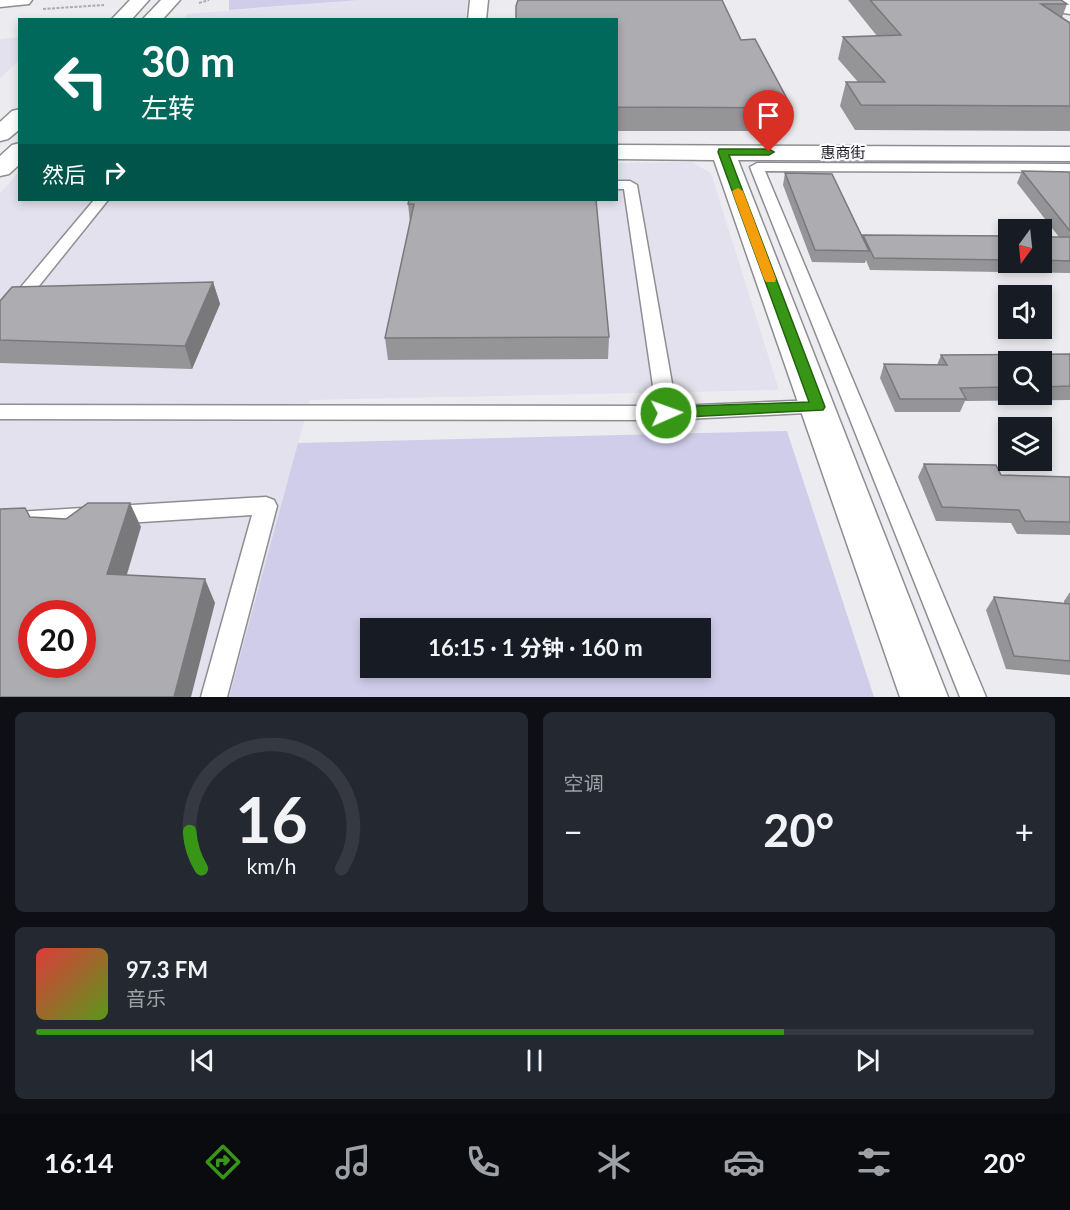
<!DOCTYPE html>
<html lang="zh">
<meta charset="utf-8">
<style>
body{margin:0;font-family:Lato,"Noto Sans SC",sans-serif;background:#242831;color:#f1f3f6;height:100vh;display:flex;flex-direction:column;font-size:22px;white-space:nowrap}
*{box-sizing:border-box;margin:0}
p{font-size:20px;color:#9ea1a6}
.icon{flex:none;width:33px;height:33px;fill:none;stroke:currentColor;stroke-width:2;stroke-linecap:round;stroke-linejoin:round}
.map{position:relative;height:697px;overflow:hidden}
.sheet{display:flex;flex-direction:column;gap:15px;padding:15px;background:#0d0f14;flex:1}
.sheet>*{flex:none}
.banner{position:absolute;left:18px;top:18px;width:600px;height:183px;border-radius:0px;box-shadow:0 3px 9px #0003;background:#00695c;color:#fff;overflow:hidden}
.needle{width:39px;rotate:195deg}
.controls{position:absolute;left:998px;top:219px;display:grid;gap:12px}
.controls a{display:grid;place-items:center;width:54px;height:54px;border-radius:0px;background:#171b24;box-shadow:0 3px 9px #0003;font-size:30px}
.speed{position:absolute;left:18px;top:600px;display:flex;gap:12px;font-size:30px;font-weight:700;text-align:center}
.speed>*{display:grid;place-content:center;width:78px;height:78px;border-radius:50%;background:#171b24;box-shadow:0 3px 9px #0003;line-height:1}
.speed .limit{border:9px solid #d22;background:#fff;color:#111}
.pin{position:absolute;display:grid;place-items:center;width:51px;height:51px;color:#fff;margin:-62px -26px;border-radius:50% 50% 50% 0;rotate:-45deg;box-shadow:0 0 6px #0007}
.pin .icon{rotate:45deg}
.me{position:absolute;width:66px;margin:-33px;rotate:88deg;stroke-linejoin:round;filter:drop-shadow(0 0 4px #0008)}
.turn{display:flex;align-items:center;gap:21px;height:126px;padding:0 24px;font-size:27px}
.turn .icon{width:78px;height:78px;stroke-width:2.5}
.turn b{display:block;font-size:42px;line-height:51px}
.then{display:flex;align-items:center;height:57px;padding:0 24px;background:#0003;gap:12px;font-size:22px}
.big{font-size:45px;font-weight:700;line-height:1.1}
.sheet .tile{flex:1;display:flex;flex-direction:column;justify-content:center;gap:9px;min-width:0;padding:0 21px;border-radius:9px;background:#242831}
.sheet .dial{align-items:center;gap:0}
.dial svg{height:156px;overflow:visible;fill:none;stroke:#363941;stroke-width:7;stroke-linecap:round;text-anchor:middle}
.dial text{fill:#f1f3f6;stroke:none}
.song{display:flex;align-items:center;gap:18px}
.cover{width:72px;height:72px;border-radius:9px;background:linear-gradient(135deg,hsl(0 70% 55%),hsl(90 70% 35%))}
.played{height:6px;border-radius:3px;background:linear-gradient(90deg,#389616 75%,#363941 75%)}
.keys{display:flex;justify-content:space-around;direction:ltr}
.heat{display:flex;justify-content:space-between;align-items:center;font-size:33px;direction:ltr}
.sheet .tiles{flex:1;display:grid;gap:15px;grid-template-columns:1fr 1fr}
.tile:last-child{grid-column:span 2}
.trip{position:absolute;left:360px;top:618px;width:351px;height:60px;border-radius:0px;background:#171b24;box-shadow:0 3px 9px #0003;font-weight:700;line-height:60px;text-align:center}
.menu{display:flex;height:96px;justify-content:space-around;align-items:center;background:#090b0e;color:#9ea1a6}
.menu .icon{width:42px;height:42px}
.menu .active{color:#389616}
.menu b{font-size:27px;color:#f1f3f6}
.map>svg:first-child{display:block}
.built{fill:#e2e1ed;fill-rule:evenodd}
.green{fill:#d0cdea;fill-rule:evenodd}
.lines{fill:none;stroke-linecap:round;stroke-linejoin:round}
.lane-casing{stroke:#8e8e92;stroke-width:3}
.street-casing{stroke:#8e8e92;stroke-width:3}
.primary-casing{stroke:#8e8e92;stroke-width:3}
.path{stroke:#ababae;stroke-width:2;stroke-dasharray:3 1.5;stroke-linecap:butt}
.lane{fill:#fff;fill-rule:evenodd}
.street{fill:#fff;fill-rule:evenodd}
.primary{fill:#fff;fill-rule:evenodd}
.wall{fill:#959598;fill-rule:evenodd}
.shaded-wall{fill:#79797c}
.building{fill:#adadb1;stroke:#79797c;stroke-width:1.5;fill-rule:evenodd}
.route{fill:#389616;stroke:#24620e;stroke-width:1.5}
.slow{fill:#f59e0b}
.labels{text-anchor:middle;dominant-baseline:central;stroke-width:4.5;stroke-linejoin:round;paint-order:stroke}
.far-street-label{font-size:15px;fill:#1d1d1e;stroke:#f9f9fe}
</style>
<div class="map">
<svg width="1070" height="697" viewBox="0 0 1070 697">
<rect width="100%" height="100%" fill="#ececf0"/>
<path class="built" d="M 360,0 L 468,0 L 465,19 L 183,20 L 187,14 Z
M 19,37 L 19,61 L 0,78 L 0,39 Z
M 691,162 L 711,173 L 779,390 L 310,400 L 229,697 L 0,697 L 0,193 L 19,172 L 20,200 L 616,200 L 617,163 ZM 32,614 L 82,614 L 82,664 L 32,664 Z"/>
<path class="green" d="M 229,0 L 360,0 L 229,10 Z
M 787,431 L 874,697 L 229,697 L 298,443 ZM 370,628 L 700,628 L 700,668 L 370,668 Z"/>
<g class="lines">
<g class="lane-casing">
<path id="lane" d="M 757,163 L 1070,164 L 1070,172 L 765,171 L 986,697 L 960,697 L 750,167 Z
M 616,181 L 630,181 L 637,185 L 676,406 L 818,400 L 825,402 L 828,407 L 825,412 L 667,420 L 0,419 L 0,405 L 656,406 L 624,189 L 616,189 Z
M 94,200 L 108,200 L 6,327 L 0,328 L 0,312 Z
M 266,497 L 274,500 L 277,506 L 227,697 L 201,697 L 252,515 L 0,531 L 0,513 Z"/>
</g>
<g class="street-casing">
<path id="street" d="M 470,0 L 488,0 L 486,20 L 468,20 Z
M 1050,0 L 1070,0 L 1070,14 L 1064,13 Z
M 616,145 L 1070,147 L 1070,161 L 738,160 L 948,697 L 900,697 L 714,160 L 616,159 Z"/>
</g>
<g class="primary-casing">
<path id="primary" d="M 0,0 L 32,0 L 29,4 L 0,7 Z
M 130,0 L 149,0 L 131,20 L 111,20 Z
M 161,0 L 180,0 L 162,20 L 142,20 Z
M 20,109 L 20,129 L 8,139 L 0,141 L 0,122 L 12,111 Z
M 20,143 L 20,164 L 9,174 L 0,176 L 0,156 L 12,145 Z"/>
</g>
<path class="path" d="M 199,3 L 209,0
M 43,9 L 104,5"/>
<use href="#lane" class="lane"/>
<use href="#street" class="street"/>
<use href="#primary" class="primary"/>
</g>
<path class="wall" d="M 848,0 L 1061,0 L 1067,4 L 1062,18 L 1070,23 L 1070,131 L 855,130 L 840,106 L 846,82 L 858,82 L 838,59 L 843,37 L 877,36 Z
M 616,20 L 741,40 L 792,108 L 787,131 L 616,131 Z
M 1022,171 L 1070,172 L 1070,273 L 870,270 L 866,260 L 865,263 L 812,262 L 783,185 L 785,173 L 862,238 L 863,235 L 1008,236 L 1008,262 L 1041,262 L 1041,237 L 1059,237 L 1017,183 Z
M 409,200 L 609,337 L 608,359 L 388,360 L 385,338 L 410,223 L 408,204 Z
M 213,282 L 220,304 L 192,369 L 0,363 L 0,301 Z
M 1070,354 L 1070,400 L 965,401 L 960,412 L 895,412 L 880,378 L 884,364 L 937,365 L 941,355 ZM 1008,362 L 1041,362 L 1041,394 L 1008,394 Z
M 924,464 L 1001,475 L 1070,477 L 1070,535 L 1017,534 L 1011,523 L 936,521 L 918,477 Z
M 1070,592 L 1070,675 L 1006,669 L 986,610 L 994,597 L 1064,603 L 1064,601 Z"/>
<path class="shaded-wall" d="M 213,282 L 220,304 L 192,369 L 185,346 Z
M 130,503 L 141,527 L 120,598 L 107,574 Z
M 205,579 L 215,603 L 191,697 L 174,697 Z"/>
<path class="building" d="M 518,0 L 722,0 L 741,40 L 755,39 L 792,108 L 616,107 L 616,20 L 516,20 L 516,6 Z
M 870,0 L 1061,0 L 1067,4 L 1041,4 L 1070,23 L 1070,106 L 861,105 L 846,82 L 885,82 L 843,37 L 901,35 Z
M 1022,171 L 1070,172 L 1070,231 Z
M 785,173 L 832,174 L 869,251 L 815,250 Z
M 409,200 L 596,200 L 609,337 L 385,338 L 414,204 L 408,204 Z
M 863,235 L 1008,236 L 1008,260 L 874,258 Z
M 1041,237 L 1070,237 L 1070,261 L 1041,260 Z
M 213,282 L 185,346 L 0,340 L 0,301 L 12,287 Z
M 1070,354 L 1070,386 L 1041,387 L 1041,362 L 1008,362 L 1008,387 L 960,388 L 966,399 L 900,399 L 884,364 L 947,365 L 941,355 Z
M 924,464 L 996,465 L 1001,475 L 1070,477 L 1070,522 L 1025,521 L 1019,510 L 942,507 Z
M 88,503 L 130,503 L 107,574 L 205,579 L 174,697 L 0,697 L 0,509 L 25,508 L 30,517 L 66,519 ZM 32,614 L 82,614 L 82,664 L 32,664 Z
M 994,597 L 1070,604 L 1070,661 L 1014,656 Z"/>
<path class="route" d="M 719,149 L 769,149 L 774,152 L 769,155 L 729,155 L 825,407 L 823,410 L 666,418 L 659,413 L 666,407 L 809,402 L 718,152 Z"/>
<path class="slow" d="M 738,188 L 743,191 L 776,279 L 775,282 L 766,282 L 764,279 L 732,191 Z"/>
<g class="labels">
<g class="far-street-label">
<text x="843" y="152">惠商街</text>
</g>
</g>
</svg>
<div class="controls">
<a><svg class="needle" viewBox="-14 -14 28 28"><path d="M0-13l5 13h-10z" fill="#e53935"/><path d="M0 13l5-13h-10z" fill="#9ea1a6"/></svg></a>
<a><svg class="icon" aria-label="sound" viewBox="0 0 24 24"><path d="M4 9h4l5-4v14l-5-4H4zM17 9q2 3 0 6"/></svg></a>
<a><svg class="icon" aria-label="search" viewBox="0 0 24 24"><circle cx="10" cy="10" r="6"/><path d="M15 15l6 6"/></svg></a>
<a><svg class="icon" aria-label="layers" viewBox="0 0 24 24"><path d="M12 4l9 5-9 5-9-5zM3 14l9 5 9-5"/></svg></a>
</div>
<div class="speed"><div class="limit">20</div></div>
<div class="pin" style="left:769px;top:152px;background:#d93025"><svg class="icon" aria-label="arrive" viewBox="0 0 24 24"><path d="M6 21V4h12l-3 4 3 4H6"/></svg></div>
<svg class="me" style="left:666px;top:413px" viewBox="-20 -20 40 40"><circle r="17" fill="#389616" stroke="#fff" stroke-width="3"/><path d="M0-11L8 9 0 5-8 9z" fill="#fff"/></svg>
<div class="trip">16:15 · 1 分钟 · 160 m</div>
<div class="banner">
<div class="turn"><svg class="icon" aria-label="left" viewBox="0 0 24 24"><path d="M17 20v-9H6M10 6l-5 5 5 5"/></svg><div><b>30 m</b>左转</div></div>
<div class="then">然后<svg class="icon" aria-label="right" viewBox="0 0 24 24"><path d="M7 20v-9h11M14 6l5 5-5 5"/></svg></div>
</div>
</div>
<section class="sheet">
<div class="tiles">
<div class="tile dial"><svg viewBox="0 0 100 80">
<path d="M14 69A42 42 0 1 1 86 69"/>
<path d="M14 69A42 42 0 0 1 8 50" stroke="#389616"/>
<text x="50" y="56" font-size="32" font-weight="700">16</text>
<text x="50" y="72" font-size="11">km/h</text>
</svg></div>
<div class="tile"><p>空调</p>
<div class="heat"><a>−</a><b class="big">20°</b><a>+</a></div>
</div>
<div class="tile">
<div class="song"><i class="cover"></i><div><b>97.3 FM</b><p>音乐</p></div></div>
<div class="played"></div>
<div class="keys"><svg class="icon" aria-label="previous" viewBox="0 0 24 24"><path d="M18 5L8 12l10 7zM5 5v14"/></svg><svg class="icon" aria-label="pause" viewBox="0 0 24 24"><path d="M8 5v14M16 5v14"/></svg><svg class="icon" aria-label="next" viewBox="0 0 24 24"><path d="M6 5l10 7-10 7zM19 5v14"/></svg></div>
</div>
</div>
</section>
<nav class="menu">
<b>16:14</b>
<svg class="icon active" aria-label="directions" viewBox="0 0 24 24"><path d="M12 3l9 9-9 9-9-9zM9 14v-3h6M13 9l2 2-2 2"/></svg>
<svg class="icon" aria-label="music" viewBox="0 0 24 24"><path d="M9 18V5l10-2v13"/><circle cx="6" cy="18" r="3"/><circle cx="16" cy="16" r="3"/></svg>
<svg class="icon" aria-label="phone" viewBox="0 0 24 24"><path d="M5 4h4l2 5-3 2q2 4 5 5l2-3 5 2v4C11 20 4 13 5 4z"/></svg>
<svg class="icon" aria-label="climate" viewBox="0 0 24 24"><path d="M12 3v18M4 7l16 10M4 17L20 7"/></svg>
<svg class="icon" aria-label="car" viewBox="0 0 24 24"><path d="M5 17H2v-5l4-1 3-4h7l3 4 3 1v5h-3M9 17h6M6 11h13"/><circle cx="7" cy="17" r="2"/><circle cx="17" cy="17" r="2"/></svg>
<svg class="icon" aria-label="filters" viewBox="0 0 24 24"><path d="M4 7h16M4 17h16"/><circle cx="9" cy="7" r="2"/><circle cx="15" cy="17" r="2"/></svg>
<b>20°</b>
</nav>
